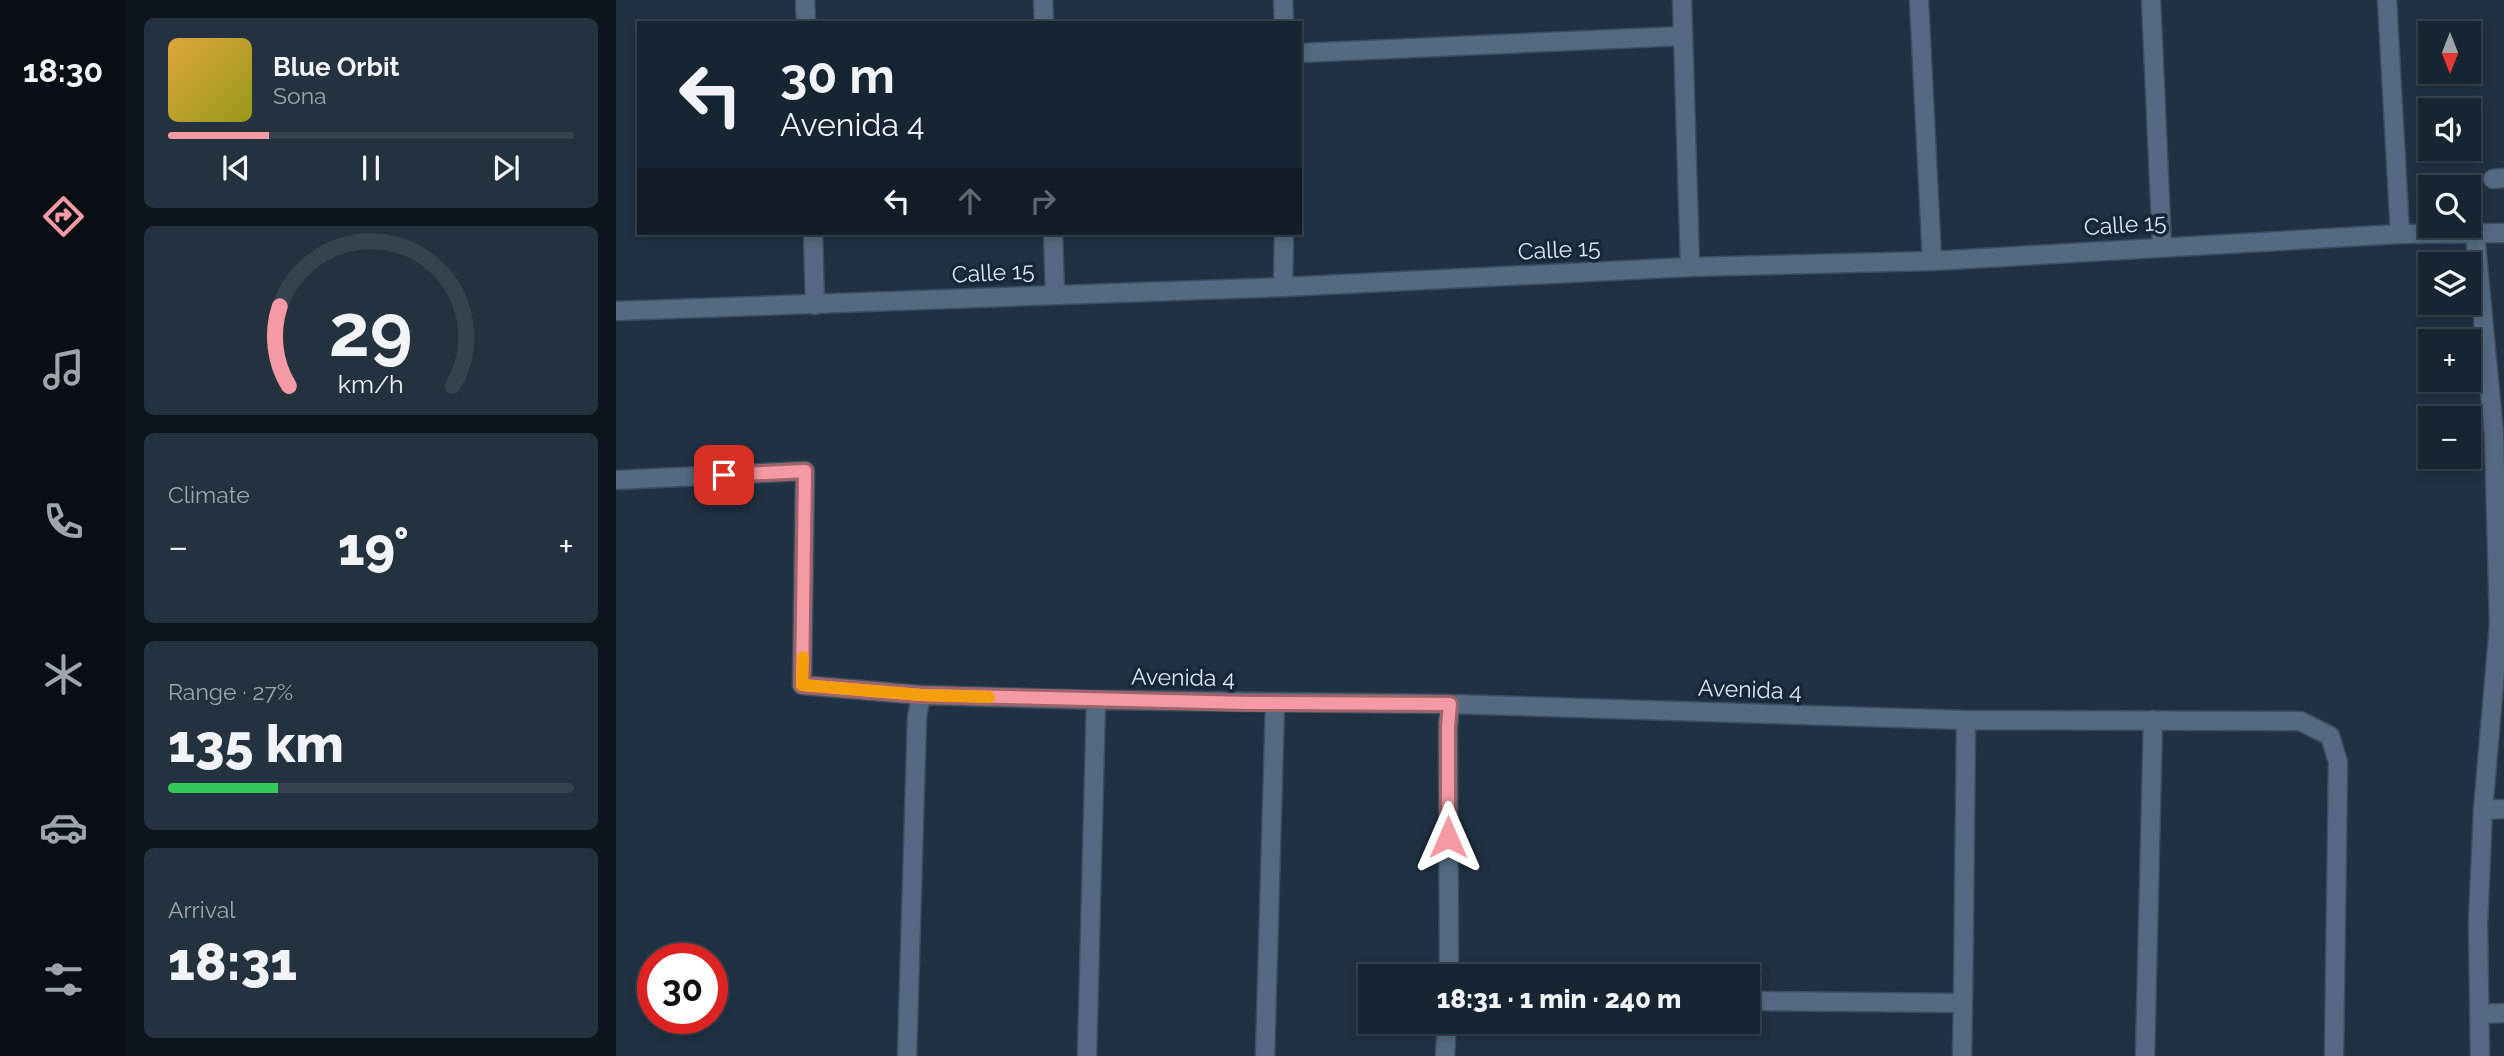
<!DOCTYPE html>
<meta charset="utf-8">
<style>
body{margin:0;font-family:Raleway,sans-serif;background:#24313e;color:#f1f3f6;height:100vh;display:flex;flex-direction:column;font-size:26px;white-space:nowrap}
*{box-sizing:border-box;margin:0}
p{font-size:23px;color:#9ea5ac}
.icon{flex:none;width:38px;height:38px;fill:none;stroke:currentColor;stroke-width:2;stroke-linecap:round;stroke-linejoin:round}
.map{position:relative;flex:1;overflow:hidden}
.panel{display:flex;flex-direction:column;gap:18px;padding:18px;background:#0d141c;width:490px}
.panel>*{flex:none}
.banner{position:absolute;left:21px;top:21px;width:665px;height:214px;border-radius:0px;box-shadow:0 4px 10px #0003,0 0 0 2px #36424d;background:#172532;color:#f1f3f6;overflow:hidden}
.needle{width:46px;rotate:180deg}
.tools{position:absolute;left:1802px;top:21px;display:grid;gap:14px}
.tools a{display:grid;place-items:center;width:63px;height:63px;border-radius:0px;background:#172532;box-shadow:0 4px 10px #0003,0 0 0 2px #36424d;font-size:35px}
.speed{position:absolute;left:21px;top:943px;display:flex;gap:14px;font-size:35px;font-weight:700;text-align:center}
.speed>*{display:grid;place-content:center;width:91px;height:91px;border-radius:50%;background:#172532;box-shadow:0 4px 10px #0003,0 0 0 2px #36424d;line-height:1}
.speed .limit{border:10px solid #d22;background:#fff;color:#111}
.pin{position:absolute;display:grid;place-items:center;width:60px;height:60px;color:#fff;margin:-30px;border-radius:14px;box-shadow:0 4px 10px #0006}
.me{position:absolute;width:77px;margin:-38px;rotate:0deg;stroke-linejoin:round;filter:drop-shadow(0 0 5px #0008)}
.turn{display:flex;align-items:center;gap:24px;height:147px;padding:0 28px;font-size:32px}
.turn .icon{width:91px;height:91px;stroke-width:2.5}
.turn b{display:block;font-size:49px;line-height:60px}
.lanes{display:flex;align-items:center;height:66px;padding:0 28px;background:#0003;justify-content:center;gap:35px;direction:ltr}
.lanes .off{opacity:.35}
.big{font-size:52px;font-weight:800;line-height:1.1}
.panel .tile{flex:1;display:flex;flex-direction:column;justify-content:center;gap:10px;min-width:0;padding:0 24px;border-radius:10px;background:#24313e}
.panel .dial{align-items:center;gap:0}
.dial svg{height:182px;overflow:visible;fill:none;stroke:#36424d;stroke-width:7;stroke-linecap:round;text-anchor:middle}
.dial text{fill:#f1f3f6;stroke:none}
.song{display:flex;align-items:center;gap:21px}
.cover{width:84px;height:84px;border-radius:10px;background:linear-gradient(135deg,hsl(40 70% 55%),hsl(60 70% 35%))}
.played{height:7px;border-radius:4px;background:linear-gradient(90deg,#f49aa5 25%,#36424d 25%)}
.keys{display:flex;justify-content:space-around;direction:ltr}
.heat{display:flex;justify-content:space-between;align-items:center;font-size:38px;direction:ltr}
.charge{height:10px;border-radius:5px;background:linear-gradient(90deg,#34c759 27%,#36424d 0)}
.trip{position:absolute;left:742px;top:964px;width:402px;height:70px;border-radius:0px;background:#172532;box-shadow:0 4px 10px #0003,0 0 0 2px #36424d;font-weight:800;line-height:70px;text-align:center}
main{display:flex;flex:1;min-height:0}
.tabs{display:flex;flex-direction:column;width:126px;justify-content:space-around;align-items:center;background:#090f14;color:#9ea5ac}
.tabs .icon{width:49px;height:49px}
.tabs .on{color:#f49aa5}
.tabs b{font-size:32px;color:#f1f3f6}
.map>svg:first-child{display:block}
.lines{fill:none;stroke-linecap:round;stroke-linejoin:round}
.minor-casing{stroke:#3d4e5f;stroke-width:21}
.minor{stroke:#536a82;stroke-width:18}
.route-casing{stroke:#9f646b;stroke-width:18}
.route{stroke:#f49aa5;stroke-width:12}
.slow{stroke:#f59e0b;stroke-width:12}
.labels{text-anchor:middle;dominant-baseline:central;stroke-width:7;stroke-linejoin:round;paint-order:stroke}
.street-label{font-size:23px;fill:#dbe6f2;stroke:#162739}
</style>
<main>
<nav class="tabs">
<b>18:30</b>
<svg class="icon on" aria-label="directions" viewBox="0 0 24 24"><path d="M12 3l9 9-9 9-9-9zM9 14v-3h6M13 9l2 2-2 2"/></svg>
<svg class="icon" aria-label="music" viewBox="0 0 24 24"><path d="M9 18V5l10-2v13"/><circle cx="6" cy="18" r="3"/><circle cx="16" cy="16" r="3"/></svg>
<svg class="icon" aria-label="phone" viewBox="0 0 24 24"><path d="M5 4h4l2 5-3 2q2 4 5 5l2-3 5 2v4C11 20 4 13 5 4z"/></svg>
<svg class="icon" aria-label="climate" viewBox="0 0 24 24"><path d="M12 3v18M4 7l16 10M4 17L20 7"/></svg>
<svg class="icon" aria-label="car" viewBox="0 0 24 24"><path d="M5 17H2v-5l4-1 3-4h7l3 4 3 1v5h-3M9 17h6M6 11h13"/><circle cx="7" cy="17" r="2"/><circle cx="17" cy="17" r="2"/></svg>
<svg class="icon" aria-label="filters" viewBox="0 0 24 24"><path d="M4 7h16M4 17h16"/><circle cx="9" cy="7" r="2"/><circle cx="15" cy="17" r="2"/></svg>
</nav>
<section class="panel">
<div class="tile">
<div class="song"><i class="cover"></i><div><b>Blue Orbit</b><p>Sona</p></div></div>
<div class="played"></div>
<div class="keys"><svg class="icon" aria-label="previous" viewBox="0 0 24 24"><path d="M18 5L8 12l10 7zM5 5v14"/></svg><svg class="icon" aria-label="pause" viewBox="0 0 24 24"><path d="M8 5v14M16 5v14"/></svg><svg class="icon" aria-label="next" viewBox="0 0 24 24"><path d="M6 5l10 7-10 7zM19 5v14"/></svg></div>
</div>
<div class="tile dial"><svg viewBox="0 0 100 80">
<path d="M14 69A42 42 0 1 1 86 69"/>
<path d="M14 69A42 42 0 0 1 10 34" stroke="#f49aa5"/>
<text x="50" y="56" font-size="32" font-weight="700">29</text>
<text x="50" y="72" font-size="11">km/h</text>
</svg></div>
<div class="tile"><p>Climate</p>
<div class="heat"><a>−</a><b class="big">19°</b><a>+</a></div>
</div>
<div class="tile"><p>Range · 27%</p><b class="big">135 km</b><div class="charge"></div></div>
<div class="tile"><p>Arrival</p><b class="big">18:31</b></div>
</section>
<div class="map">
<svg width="1888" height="1056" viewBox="0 0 1888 1056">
<rect width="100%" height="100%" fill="#1f3143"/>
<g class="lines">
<g class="minor-casing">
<path id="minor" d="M 189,0 L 190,23
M 427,0 L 428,23
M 667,0 L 668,23
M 1066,0 L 1074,267
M 1303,0 L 1316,261
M 1535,0 L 1546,246
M 1771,0 L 1784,234
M 684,53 L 1067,36
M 1877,179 L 1888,178
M 197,233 L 199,305
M 437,233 L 439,294
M 1859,234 L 1878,434 L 1883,625 L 1867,810 L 1862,923 L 1864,1056
M 667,287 L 668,233
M 0,311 L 667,287 L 1074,267 L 1316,261 L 1784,234 L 1888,233
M 0,480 L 189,471 L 186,685 L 305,695 L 480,700 L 834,704 L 1350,720 L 1684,721 L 1714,736 L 1722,762 L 1718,1056
M 1867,810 L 1888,809
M 833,976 L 832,726 L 834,704
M 1132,1001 L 1347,1003 L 1346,1056
M 1347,1003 L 1350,720
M 1864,1014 L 1888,1013
M 291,1056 L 301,717 L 305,695
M 471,1056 L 480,700
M 649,1056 L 659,703
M 829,1056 L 831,1022
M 1529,1056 L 1537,720"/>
</g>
<use href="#minor" class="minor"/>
</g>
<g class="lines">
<g class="route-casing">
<path id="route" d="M 108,475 L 189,471 L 186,685 L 305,695 L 633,703 L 834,704 L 832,726 L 832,837"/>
</g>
<use href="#route" class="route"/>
<path class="slow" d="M 187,657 L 186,685 L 305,695 L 373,697"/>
</g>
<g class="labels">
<g class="street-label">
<text transform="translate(1509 224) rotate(-4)">Calle 15</text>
<text transform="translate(943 249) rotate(-3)">Calle 15</text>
<text transform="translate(377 272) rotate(-3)">Calle 15</text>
<text transform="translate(567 677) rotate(1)">Avenida 4</text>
<text transform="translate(1134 689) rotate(2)">Avenida 4</text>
</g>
</g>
</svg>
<div class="tools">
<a><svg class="needle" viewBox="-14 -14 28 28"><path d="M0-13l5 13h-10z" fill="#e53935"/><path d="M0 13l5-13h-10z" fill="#9ea5ac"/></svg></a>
<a><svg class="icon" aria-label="sound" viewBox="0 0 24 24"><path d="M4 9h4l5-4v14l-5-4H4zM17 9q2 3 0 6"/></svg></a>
<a><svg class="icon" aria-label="search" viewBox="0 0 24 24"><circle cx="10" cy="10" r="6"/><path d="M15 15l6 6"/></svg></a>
<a><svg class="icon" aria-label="layers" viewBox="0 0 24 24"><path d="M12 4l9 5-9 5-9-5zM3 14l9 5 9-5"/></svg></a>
<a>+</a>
<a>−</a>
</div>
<div class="speed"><div class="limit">30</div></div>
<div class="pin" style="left:108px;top:475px;background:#d93025"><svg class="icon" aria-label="arrive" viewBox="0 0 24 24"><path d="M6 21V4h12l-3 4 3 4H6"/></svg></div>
<svg class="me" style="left:832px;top:837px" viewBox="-20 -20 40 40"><path d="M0-17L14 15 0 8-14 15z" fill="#f49aa5" stroke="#fff" stroke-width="4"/></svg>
<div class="trip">18:31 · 1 min · 240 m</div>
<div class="banner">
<div class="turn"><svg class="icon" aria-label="left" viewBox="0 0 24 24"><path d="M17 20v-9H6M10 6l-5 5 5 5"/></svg><div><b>30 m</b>Avenida 4</div></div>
<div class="lanes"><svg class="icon" aria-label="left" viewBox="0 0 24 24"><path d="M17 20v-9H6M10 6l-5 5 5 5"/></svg><svg class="icon off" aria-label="ahead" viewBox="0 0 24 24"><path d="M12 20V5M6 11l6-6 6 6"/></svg><svg class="icon off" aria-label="right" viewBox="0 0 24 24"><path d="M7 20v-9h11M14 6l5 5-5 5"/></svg></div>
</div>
</div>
</main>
